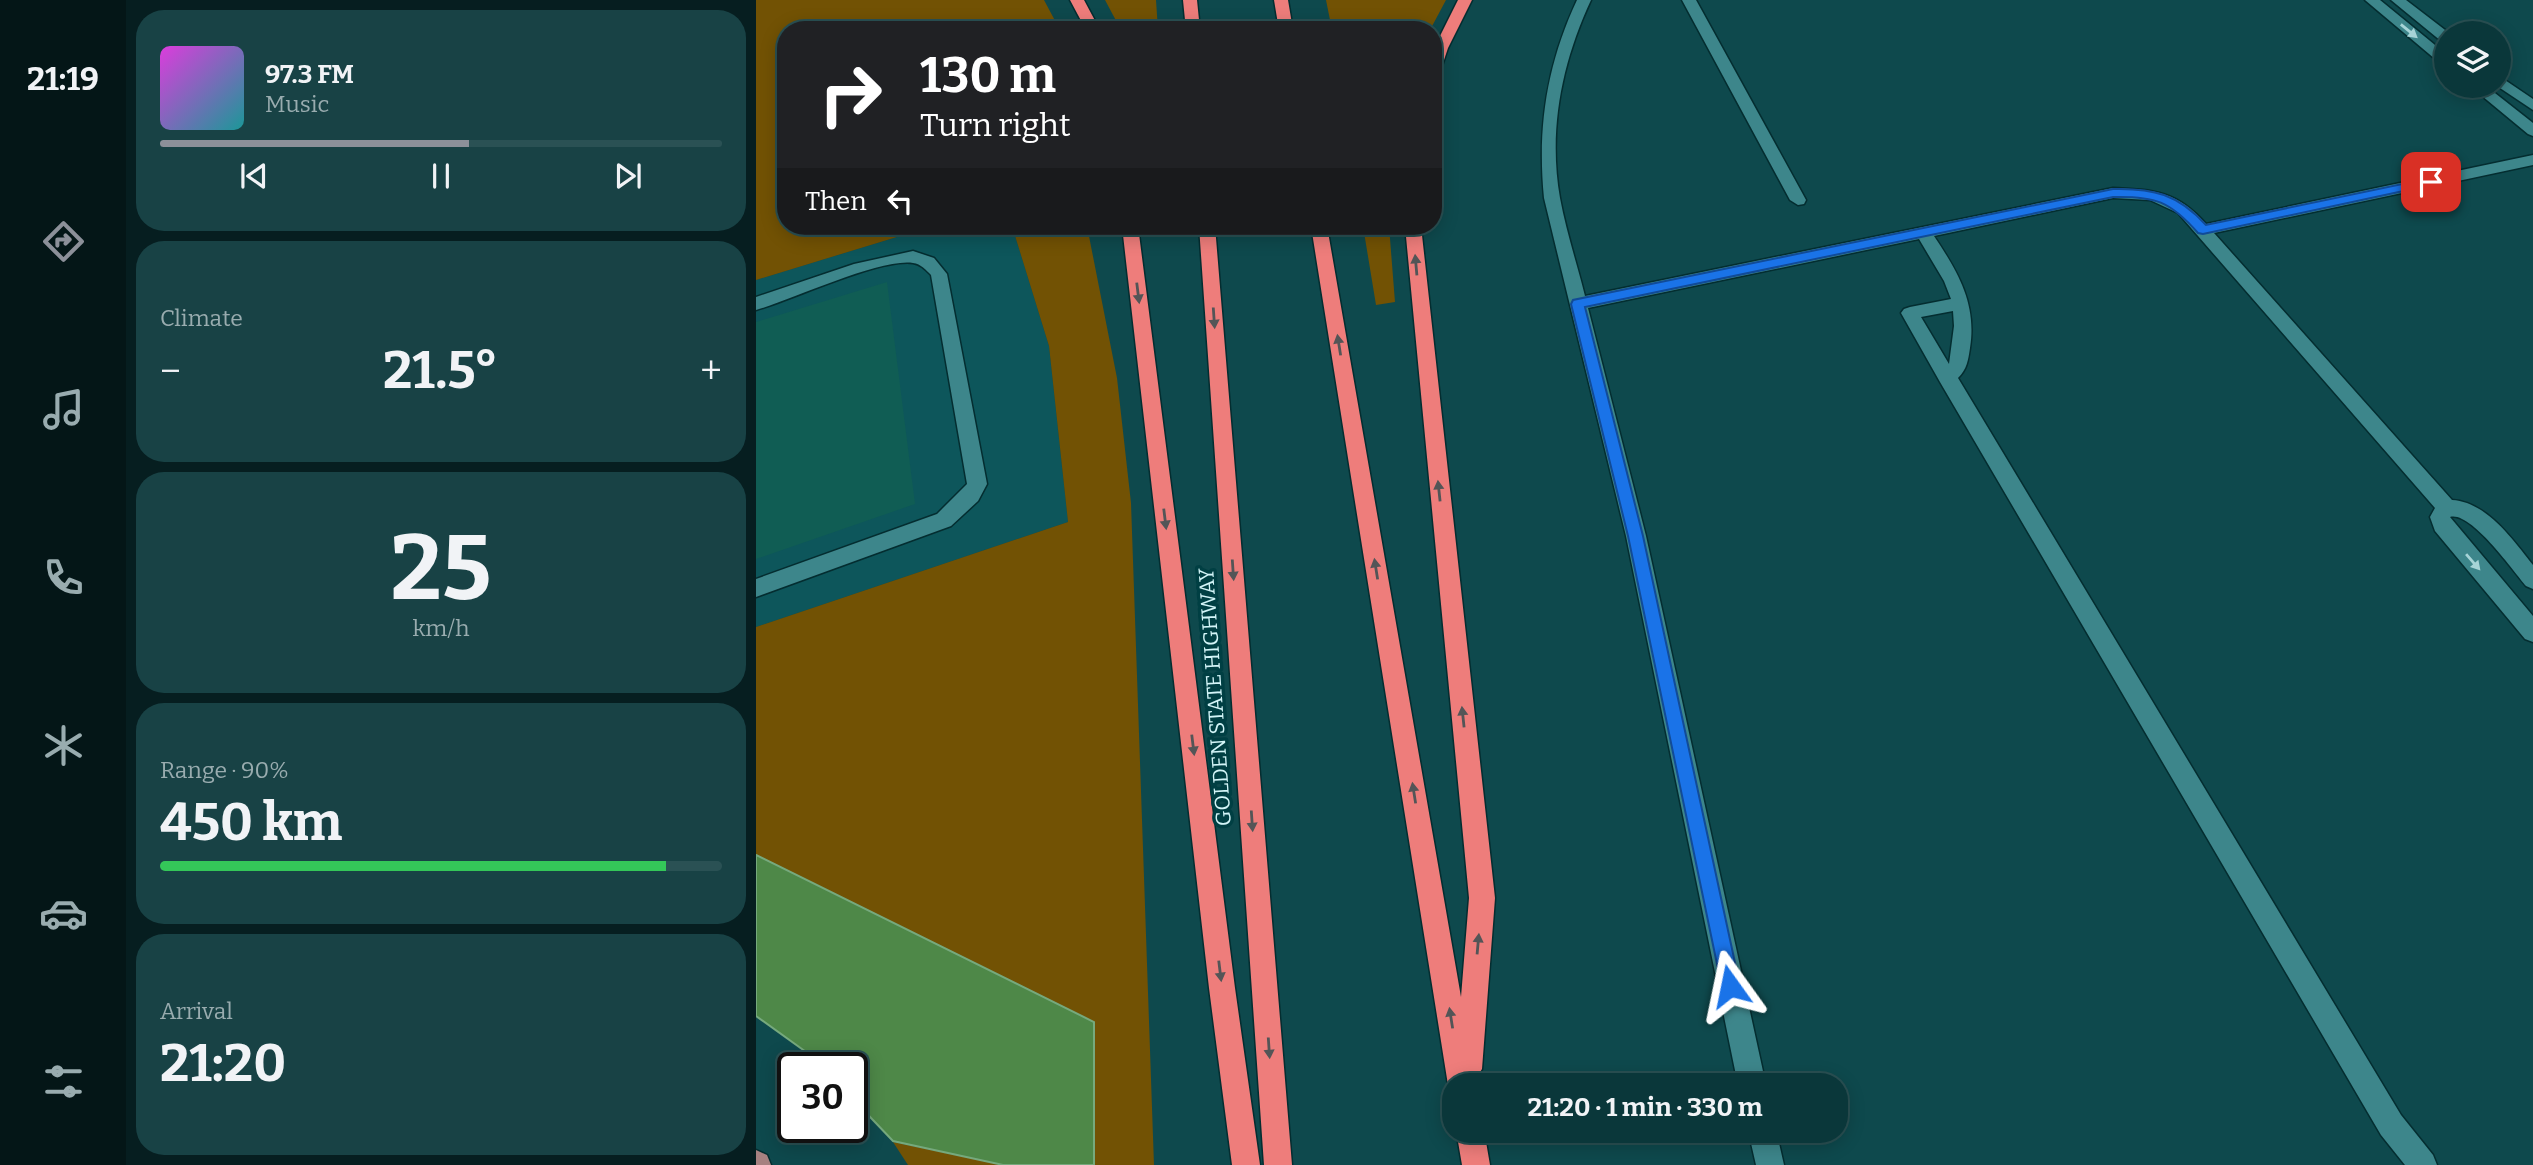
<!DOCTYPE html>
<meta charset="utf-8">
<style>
body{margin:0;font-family:Bitter,serif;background:#184245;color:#f1f3f6;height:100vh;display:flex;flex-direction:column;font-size:26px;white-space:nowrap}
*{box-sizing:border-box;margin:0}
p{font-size:23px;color:#99acaf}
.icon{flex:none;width:38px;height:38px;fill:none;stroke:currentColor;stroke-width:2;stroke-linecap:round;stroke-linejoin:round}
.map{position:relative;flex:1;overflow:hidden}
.panel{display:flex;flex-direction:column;gap:10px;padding:10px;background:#061e20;width:630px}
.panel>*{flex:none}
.top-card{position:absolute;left:21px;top:21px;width:665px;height:214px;border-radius:28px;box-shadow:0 4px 18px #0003,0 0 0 2px #2a5154;background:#202124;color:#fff;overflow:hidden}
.fabs{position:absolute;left:1678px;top:21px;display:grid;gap:14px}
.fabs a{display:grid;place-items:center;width:77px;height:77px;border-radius:50%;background:#0a373a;box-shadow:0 4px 18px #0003,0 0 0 2px #2a5154;font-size:35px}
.speed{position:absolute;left:21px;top:1052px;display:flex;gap:14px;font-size:35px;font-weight:700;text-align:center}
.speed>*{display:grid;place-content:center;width:91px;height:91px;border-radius:50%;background:#0a373a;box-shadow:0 4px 18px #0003,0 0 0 2px #2a5154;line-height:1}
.speed .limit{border:4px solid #111;border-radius:10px;background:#fff;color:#111}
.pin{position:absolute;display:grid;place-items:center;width:60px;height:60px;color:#fff;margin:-30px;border-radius:14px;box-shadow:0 4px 10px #0006}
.me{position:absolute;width:77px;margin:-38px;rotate:348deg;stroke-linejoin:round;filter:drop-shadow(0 0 5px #0008)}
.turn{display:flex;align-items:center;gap:24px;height:147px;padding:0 28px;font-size:32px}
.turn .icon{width:91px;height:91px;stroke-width:2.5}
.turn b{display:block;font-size:49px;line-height:60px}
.then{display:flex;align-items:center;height:66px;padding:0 28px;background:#0003;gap:14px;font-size:26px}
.big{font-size:52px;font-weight:700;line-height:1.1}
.panel .widget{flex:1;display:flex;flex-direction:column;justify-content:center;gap:10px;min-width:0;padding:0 24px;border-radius:28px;background:#184245}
.panel .dial{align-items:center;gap:0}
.dial b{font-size:91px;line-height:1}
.song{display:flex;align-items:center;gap:21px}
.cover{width:84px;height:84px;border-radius:10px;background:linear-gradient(135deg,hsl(300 70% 55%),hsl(180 70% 35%))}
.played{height:7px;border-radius:4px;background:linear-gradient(90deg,#8c9099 55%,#2a5154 55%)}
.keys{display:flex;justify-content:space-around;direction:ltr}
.heat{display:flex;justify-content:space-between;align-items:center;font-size:38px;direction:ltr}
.charge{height:10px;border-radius:5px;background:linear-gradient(90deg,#34c759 90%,#2a5154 0)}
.trip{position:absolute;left:686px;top:1073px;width:406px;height:70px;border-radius:28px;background:#0a373a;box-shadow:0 4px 18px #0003,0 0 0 2px #2a5154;font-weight:700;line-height:70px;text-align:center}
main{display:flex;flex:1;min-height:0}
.menu{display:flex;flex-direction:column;width:126px;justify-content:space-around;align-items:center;background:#041617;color:#99acaf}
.menu .icon{width:49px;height:49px}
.menu .on{color:#8c9099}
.menu b{font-size:32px;color:#f1f3f6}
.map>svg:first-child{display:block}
.built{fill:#0d565b}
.green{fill:#725204}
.water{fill:#4e8848;stroke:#76a97d;stroke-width:2}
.building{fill:#105d54}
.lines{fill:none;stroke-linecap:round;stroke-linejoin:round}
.minor-casing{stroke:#042d30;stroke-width:3}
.major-casing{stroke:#042d30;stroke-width:3}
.highway-casing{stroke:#042d30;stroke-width:3}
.minor{fill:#3d868b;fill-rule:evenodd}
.major{fill:#a78181;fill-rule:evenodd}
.highway{fill:#ee7d7b;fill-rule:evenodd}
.oneway{fill:#a6d4d7}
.oneway2{fill:#535557}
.route{fill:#1a73e8;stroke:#114b97;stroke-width:2}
.labels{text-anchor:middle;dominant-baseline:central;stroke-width:7;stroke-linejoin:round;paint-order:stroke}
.street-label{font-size:21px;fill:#d3f5f8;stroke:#003f43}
</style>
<main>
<nav class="menu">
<b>21:19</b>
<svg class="icon on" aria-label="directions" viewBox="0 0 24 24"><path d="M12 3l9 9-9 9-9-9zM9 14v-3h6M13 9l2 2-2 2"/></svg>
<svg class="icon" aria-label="music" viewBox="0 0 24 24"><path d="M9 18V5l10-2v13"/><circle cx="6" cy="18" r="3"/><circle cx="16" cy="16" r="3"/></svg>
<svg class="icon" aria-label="phone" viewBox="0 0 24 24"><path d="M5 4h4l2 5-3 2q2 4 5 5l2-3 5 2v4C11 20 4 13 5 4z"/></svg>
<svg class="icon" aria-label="climate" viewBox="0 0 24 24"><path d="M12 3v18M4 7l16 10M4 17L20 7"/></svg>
<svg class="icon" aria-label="car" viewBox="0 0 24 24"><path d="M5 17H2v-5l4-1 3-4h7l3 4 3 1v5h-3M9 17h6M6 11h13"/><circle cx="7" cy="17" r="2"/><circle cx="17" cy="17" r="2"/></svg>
<svg class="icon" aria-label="filters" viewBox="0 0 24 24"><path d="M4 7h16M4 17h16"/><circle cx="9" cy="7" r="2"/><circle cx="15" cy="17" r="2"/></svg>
</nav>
<section class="panel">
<div class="widget">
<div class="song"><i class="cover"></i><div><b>97.3 FM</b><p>Music</p></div></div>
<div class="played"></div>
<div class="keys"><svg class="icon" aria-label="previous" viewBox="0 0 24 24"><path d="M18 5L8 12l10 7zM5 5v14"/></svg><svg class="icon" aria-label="pause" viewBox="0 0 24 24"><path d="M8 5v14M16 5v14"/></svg><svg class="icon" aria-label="next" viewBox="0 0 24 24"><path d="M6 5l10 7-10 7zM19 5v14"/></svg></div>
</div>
<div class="widget"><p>Climate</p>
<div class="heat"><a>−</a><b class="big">21.5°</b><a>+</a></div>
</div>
<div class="widget dial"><b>25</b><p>km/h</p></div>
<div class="widget"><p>Range · 90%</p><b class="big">450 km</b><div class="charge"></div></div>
<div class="widget"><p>Arrival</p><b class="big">21:20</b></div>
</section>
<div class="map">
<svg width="1777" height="1165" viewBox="0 0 1777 1165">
<rect width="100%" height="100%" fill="#0e494d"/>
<path class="built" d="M 177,226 L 256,226 L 293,346 L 312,522 L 0,627 L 0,280 Z"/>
<path class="green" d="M 0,0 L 288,0 L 304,30 L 30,30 L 30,226 L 177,226 L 0,280 Z
M 349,0 L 400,0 L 402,30 L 365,30 Z
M 570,0 L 690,0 L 674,30 L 576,30 Z
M 256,226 L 331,226 L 361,378 L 375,503 L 398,1165 L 338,1165 L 338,1022 L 0,855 L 0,627 L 312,522 L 293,346 Z
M 607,226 L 633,226 L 639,302 L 620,305 Z
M 137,1142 L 247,1165 L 152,1165 Z"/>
<path class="water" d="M 0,855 L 338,1022 L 338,1165 L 247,1165 L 137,1141 L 96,1098 L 96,1068 L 67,1067 L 57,1057 L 0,1016 Z"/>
<path class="building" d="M 131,282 L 159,504 L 0,559 L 0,322 Z"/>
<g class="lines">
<g class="minor-casing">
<path id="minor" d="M 821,0 L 835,0 C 806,62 792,130 804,198 C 810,231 821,264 829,296 L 1357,188 C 1399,190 1421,191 1450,224 L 1777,155 L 1777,165 L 1458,233 L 1696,500 C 1731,502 1757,540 1777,565 L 1777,589 L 1770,586 C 1757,571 1715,511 1694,517 L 1777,616 L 1777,642 L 1769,639 L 1679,531 L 1674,517 L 1679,508 L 1422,213 L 1394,200 L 1357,198 L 1178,236 C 1202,272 1221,304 1214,348 C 1212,361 1211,369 1202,378 L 1645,1115 L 1677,1155 L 1681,1165 L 1649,1165 L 1625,1135 L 1184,382 L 1145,313 L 1148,309 L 1154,307 L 1195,299 L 1188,281 L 1163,239 L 832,308 L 890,536 L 1010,1085 L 982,1085 L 870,536 L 788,198 C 781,127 791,64 821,0 ZM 1197,311 L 1198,326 L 1193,364 L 1165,317 Z
M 926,0 L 940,0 L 1050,200 L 1048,204 L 1042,205 L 1034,200 Z
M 1609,0 L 1624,0 L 1690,54 L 1690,65 L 1685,64 Z
M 1635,0 L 1650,0 L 1693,33 L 1690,42 L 1685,41 Z
M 1743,76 L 1777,99 L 1777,110 L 1741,86 Z
M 1714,86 L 1730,86 L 1777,123 L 1777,136 L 1772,134 Z
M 157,251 L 178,258 L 191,274 L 231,484 L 222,501 L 195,526 L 0,597 L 0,579 L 181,514 L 211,484 L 175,275 C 170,270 165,264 157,263 C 124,258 36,300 0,310 L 0,297 L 98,264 Z
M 992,1130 L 1020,1130 L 1028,1165 L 1000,1165 Z"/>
</g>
<g class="major-casing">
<path id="major" d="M 0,1150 L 11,1155 L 15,1165 L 0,1165 Z"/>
</g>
<g class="highway-casing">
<path id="highway" d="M 314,0 L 328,0 L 344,30 L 330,30 Z
M 427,0 L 441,0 L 444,30 L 430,30 Z
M 518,0 L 532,0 L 537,30 L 523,30 Z
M 702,0 L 716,0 L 692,48 L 684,72 L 677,76 L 677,50 Z
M 366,226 L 382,226 L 479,988 L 504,1165 L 476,1165 L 453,988 Z
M 443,226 L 459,226 L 536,1165 L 508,1165 Z
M 555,226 L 571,226 L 705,997 L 713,898 L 649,226 L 665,226 L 739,898 L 726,1069 L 719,1080 L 720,1085 L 698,1085 L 698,1096 L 692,1085 Z
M 700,1130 L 728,1130 L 734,1165 L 706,1165 Z"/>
</g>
<use href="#minor" class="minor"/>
<use href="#major" class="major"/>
<use href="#highway" class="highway"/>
</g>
<defs><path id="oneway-solid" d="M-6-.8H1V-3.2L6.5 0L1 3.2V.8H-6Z" transform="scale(1.75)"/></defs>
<g class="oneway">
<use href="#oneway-solid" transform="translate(1653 31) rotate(39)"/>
<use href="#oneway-solid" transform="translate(1717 562) rotate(49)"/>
</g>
<g class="oneway2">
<use href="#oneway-solid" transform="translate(660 265) rotate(-95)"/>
<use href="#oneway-solid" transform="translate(382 293) rotate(83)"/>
<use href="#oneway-solid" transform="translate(458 318) rotate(86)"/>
<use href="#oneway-solid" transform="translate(583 345) rotate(-99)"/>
<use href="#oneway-solid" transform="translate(683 491) rotate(-96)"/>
<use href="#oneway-solid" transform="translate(409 519) rotate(83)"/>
<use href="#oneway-solid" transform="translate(620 569) rotate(-99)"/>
<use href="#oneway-solid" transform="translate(477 570) rotate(86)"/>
<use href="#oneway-solid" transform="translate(707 717) rotate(-96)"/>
<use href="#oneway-solid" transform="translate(437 745) rotate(83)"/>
<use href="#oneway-solid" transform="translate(658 793) rotate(-99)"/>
<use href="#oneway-solid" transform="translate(496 821) rotate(86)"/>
<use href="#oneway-solid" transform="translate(722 944) rotate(-85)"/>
<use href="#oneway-solid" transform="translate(464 971) rotate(83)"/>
<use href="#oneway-solid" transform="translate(695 1018) rotate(-99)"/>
<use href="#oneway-solid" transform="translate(513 1048) rotate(86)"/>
</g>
<path class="route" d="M 1675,178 L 1681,182 L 1680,184 L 1447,234 L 1442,233 C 1414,201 1399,196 1357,197 L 829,307 L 887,536 L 984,986 L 981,993 L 974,996 L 967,993 L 872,536 L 815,304 L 817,300 L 1357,189 C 1397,188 1422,194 1450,225 Z"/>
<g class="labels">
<g class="street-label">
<text transform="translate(459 697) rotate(-94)">GOLDEN STATE HIGHWAY</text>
</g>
</g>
</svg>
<div class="fabs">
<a><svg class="icon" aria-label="layers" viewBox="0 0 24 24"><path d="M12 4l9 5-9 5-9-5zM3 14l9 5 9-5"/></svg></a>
</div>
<div class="speed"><div class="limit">30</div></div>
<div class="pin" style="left:1675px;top:182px;background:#d93025"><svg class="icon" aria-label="arrive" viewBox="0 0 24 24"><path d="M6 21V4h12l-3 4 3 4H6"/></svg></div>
<svg class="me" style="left:974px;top:986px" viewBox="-20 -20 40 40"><path d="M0-17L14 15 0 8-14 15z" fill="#1a73e8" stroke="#fff" stroke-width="4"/></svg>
<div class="trip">21:20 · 1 min · 330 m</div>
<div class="top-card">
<div class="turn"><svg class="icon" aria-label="right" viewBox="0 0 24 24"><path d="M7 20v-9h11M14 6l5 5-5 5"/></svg><div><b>130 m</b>Turn right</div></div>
<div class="then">Then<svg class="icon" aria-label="left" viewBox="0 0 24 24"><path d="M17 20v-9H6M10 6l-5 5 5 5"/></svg></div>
</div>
</div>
</main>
